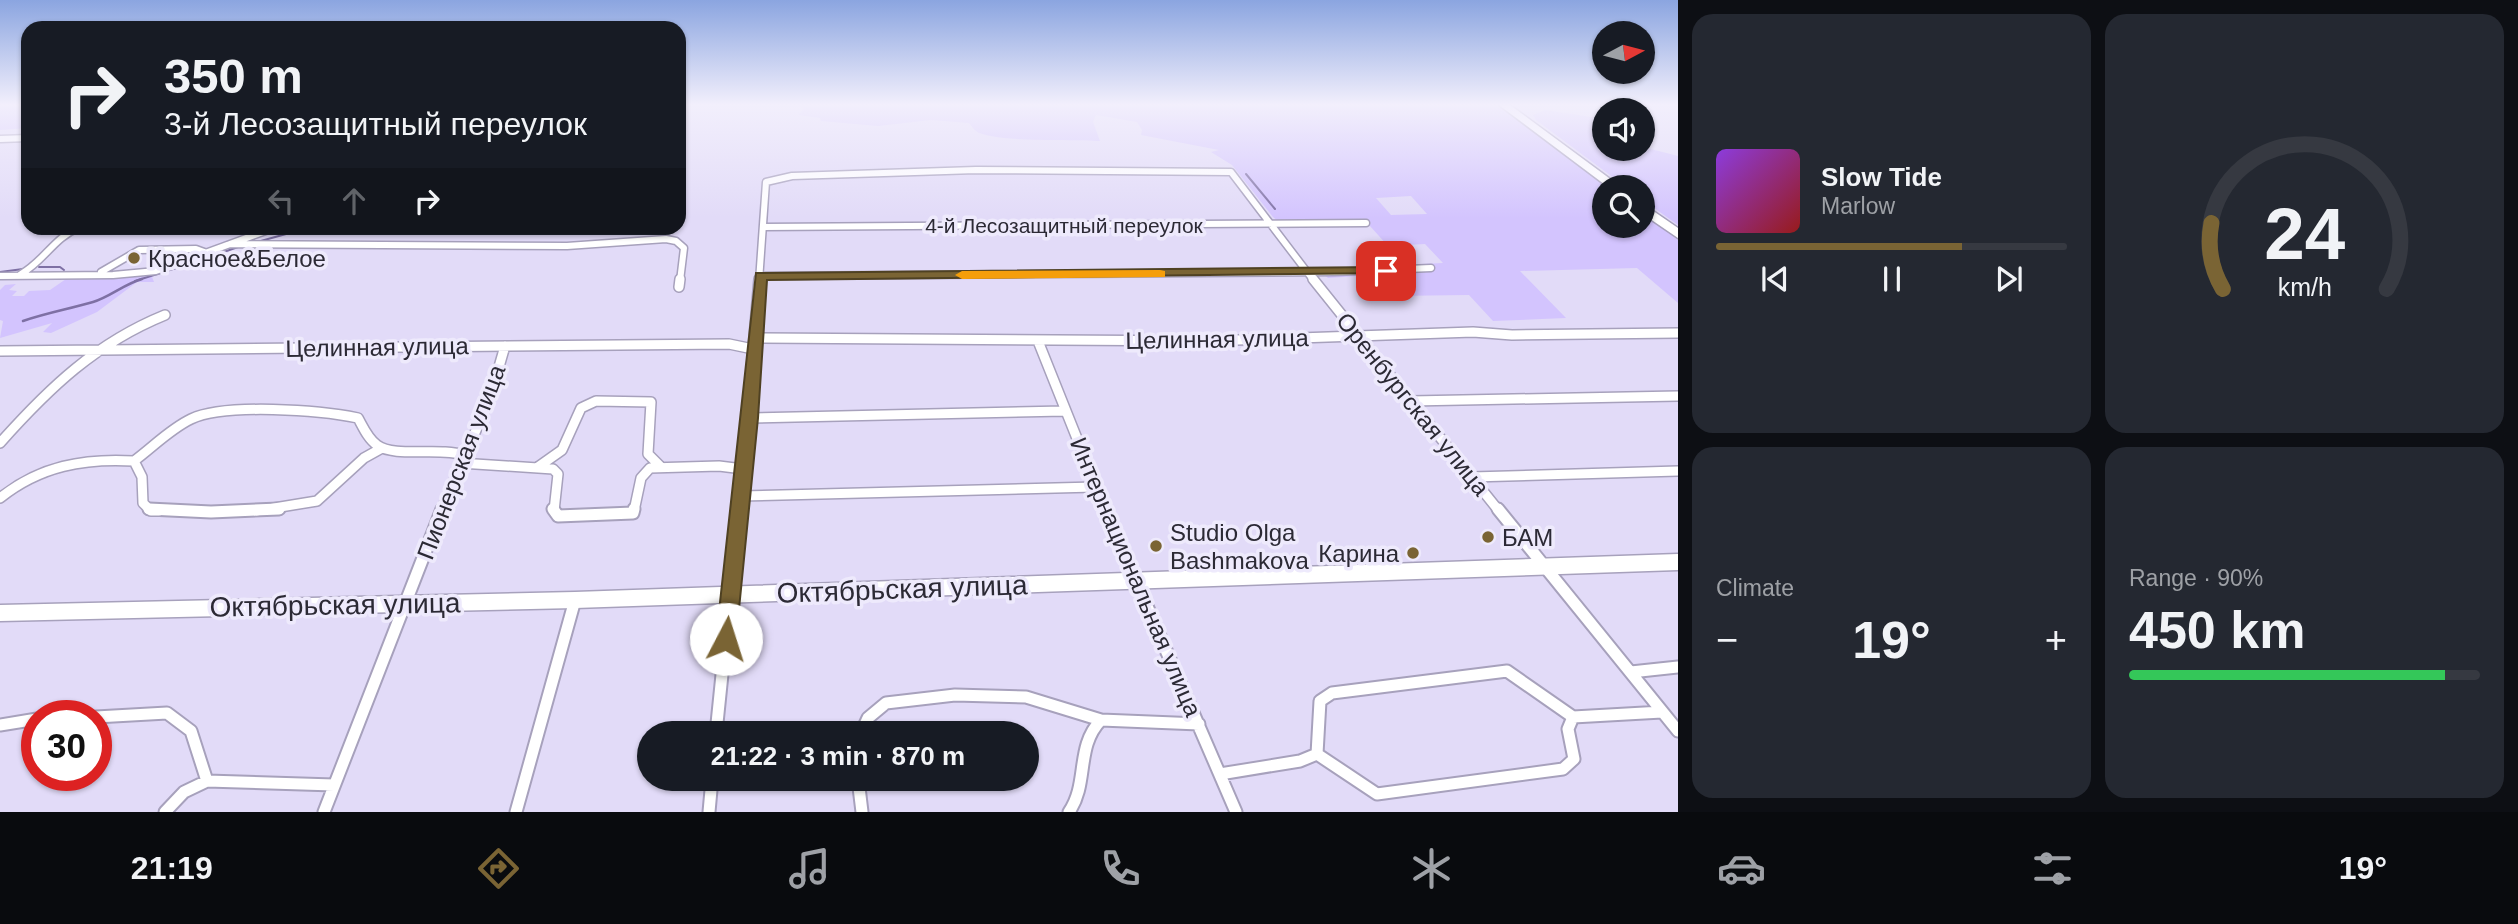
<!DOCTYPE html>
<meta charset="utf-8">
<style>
body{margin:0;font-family:Arial,sans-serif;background:#242831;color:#f1f3f6;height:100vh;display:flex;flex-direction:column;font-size:26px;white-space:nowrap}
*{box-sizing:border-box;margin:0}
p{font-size:23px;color:#9ea1a6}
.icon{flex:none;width:38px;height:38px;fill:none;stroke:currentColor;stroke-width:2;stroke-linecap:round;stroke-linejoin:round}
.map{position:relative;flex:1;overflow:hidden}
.drawer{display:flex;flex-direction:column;gap:14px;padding:14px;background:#0d0f14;width:840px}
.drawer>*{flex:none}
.guide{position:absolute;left:21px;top:21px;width:665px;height:214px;border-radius:21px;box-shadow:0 2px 5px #0004;background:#171b24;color:#f1f3f6;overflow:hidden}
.needle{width:46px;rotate:83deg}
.tools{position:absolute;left:1592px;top:21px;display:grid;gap:14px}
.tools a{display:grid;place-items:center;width:63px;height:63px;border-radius:50%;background:#171b24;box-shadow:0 2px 5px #0004;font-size:35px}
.speed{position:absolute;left:21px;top:700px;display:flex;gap:14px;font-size:35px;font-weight:700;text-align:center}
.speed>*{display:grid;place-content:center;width:91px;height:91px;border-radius:50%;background:#171b24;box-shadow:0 2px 5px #0004;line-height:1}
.speed .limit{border:10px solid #d22;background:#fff;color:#111}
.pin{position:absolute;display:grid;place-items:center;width:60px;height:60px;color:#fff;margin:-30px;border-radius:14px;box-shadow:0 4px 10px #0006}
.me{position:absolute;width:77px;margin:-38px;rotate:5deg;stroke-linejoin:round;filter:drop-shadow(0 0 5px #0008)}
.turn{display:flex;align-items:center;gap:24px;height:147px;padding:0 28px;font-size:32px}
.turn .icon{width:91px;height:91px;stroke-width:2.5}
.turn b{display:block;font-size:49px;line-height:60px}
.lanes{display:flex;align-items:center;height:66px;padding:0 28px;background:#0003;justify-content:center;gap:35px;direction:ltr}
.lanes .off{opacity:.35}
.big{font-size:52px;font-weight:800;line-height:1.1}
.drawer .card{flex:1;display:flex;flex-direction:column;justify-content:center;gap:10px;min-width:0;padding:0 24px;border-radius:21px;background:#242831}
.drawer .dial{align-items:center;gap:0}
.dial svg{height:182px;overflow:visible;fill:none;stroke:#363941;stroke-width:7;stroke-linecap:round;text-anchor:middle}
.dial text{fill:#f1f3f6;stroke:none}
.song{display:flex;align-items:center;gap:21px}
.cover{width:84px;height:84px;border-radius:10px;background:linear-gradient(135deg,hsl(270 70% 55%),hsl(0 70% 35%))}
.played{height:7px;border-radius:4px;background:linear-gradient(90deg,#7a6434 70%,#363941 70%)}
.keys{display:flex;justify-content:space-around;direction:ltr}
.heat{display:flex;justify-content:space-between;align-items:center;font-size:38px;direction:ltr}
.charge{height:10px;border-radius:5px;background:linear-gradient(90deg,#34c759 90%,#363941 0)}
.drawer .tiles{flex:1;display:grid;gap:14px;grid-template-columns:repeat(2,1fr)}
.trip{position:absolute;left:637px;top:721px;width:402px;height:70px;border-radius:35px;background:#171b24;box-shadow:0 2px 5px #0004;font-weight:800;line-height:70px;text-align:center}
.menu{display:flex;height:112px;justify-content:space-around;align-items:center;background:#090b0e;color:#9ea1a6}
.menu .icon{width:49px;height:49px}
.menu .selected{color:#7a6434}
.menu b{font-size:32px;color:#f1f3f6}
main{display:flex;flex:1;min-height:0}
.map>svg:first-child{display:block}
.green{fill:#d3c4fe;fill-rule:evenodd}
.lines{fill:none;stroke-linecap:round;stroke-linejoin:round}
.stream-far1{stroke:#7e70a4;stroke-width:2}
.stream{stroke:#7e70a4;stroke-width:2.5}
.street-far2-casing{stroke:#a7a1bc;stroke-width:9}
.street-far1-casing{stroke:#a7a1bc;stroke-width:12}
.street-casing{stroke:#a7a1bc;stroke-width:15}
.secondary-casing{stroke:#a7a1bc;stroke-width:19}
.highway-casing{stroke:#a7a1bc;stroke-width:3}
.street-far2{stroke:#fff;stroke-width:6}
.street-far1{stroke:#fff;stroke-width:9}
.street{stroke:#fff;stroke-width:11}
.secondary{stroke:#fff;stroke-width:16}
.highway{fill:#fff;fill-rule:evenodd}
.route{fill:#7a6434;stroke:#4f4122;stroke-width:2}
.slow{fill:#f59e0b}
.poi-dot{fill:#7a6434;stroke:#eeeafc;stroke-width:2.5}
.labels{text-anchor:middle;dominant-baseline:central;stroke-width:7;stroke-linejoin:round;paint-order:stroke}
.far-street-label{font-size:21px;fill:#2c2a35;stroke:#eeeafc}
.poi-label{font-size:24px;fill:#2c2a35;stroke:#eeeafc;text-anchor:start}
.street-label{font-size:24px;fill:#2c2a35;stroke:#eeeafc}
.near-street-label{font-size:28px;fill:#2c2a35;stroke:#eeeafc}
</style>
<main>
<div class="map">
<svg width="1678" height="812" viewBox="0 0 1678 812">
<rect width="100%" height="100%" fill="#e2dbf8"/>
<path class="green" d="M 0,105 L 28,105 L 28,128 L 0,130 Z
M 794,105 L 1498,105 L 1608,187 L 1605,187 L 1605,226 L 1643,226 L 1643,214 L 1678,240 L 1678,303 L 1637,268 L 1520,271 L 1566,318 L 1493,321 L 1469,295 L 1390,296 L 1373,275 L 1328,278 L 1318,269 L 1443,263 L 1425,244 L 1388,246 L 1370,226 L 1286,228 L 1273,217 L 1232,165 L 1211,152 L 1219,150 L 1141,135 L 1142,130 L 1137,122 L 1096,115 L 1093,122 L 1100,141 C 1077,139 992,143 976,131 C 973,129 972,126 969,123 L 931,120 L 878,126 L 821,121 L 820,118 L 799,115 L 804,108 ZM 1411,196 L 1427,214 L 1391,215 L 1376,198 Z
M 1545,110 L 1605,119 L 1602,126 L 1605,149 L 1643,147 L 1678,156 L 1678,225 L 1643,200 L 1643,187 L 1626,187 L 1536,120 L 1533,115 Z
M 144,276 L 152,277 L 154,282 L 137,282 L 97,312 L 51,333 L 43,332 L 52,323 L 0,338 L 3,321 L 0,320 L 0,290 L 5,285 L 16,284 L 9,290 L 17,291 L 12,296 L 24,296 L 29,291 L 50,290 L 66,279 Z"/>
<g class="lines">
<path class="stream-far1" d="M 1246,174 L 1275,209
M 257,242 L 308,228
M 218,254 L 238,247
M 39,267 L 60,267 L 64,270
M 0,272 L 23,269
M 135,281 L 208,258"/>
<path class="stream" d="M 23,321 C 46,313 69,309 93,302 C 110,297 124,284 142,279"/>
<g class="street-far2-casing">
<path id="street-far2" d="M 0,139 L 28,138
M 763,227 L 1366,223
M 230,244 L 567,246 L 666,239 L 676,241 L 684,248 L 680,281
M 101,272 L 139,250 L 196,249 L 207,253
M 21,274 C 44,261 54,238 78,228
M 0,276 L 113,275 L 156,271 L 274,228
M 760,276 L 1334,272 L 1431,268
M 759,281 L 766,182 L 792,176 L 976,170 L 1231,172 L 1314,281"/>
</g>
<g class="street-far1-casing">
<path id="street-far1" d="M 1313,279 L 1499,511
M 679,287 L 680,279
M 757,338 L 1209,341 L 1473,332 L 1512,335 L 1678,333
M 1038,341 L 1106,511
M 0,351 L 729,344 L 753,349
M 1411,401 L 1678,396
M 749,418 L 1064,411
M 0,443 C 49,388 96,343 165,315
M 134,461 C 153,447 170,429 191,419 C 225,403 320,410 358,418 C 363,427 368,439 377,445 C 394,458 440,447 464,455
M 460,463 L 553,469 L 558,474 L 554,511
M 538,467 L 562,450 L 581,408 L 596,401 L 651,402 L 648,454 L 660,466
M 1472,477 L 1678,471
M 740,496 L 1095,487
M 0,498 C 40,466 84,458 134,461 L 142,477 L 143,503 L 151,511 L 159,511
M 256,511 L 317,501 L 364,458 L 382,448
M 441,511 L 490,398 L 505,346
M 634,511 L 641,478 L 650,468 L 719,466 L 743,469
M 739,511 L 759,279"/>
</g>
<g class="street-casing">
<path id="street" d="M 149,509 L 211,512 L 279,509
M 553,509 L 558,516 L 633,513 L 634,509
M 1105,509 L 1236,812
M 1498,509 L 1678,731
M 1631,672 L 1678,667
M 96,717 L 167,713 L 191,731 L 207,781
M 0,725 L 37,719
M 716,733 L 739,509
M 861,733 L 868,718 L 886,703 L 955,695 L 1026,697 L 1101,720
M 1317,754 L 1320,701 L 1332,693 L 1507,671 L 1573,717
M 1220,774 L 1300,761 L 1317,754 L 1377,794 L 1563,769 L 1574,759 L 1568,729 L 1573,717 L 1662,712
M 858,779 L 862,812
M 165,812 L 184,792 L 207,781 L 334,785
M 324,812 L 442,509
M 516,812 L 575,600
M 709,812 L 712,779
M 1069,812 C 1089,783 1075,747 1101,720 L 1199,724"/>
</g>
<g class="secondary-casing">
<path id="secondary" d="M 0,613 L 575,600 L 1678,562"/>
</g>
<g class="highway-casing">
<path id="highway" d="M 1499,105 L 1510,105 L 1621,187 L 1608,187 Z
M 1643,204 L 1678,228 L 1678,238 L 1643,214 Z"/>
</g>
<use href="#street-far2" class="street-far2"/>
<use href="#street-far1" class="street-far1"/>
<use href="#street" class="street"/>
<use href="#secondary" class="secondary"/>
<use href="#highway" class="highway"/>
</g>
<linearGradient id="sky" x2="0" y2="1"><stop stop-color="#8ba5e0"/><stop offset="0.48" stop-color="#f2effc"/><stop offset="1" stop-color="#f2effc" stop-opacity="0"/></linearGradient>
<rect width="1678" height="218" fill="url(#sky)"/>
<path class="route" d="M 1386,267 L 1391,268 L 1391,273 L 767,280 L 758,418 L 736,639 L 733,645 L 726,648 L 719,645 L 716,639 L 756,273 Z"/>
<path class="slow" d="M 1160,270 L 1165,271 L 1165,277 L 962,279 L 955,275 L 962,271 Z"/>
<g class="poi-dot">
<circle cx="134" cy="258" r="7"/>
<circle cx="1488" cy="537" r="7"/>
<circle cx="1156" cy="546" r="7"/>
<circle cx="1413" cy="553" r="7"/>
</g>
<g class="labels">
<g class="far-street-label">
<text x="1064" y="225">4-й Лесозащитный переулок</text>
</g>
<g class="poi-label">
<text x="148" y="258">Красное&amp;Белое</text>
<text x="1170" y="532">Studio Olga<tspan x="1170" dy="28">Bashmakova</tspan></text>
<text x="1502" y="537">БАМ</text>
<text x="1399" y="553" text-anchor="end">Карина</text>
</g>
<g class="street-label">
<text transform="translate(1217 339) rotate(-1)">Целинная улица</text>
<text transform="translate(377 347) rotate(-1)">Целинная улица</text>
<text transform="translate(1413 404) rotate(51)">Оренбургская улица</text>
<text transform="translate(461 462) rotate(-69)">Пионерская улица</text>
<text transform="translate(1136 577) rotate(67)">Интернациональная улица</text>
</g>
<g class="near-street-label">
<text transform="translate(902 589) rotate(-2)">Октябрьская улица</text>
<text transform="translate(335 605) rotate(-1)">Октябрьская улица</text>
</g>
</g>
</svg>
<div class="tools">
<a><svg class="needle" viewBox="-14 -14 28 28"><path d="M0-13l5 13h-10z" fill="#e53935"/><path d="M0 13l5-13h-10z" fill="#9ea1a6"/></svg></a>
<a><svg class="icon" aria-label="sound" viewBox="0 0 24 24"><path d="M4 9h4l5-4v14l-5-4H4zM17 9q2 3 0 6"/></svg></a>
<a><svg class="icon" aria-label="search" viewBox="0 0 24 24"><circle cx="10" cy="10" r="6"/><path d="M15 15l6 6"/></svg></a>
</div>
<div class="speed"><div class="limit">30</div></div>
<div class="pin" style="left:1386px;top:271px;background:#d93025"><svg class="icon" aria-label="arrive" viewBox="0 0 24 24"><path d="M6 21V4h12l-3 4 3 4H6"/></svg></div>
<svg class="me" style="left:726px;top:639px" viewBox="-20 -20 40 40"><circle r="19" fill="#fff"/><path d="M0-13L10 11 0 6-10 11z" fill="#7a6434"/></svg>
<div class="trip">21:22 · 3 min · 870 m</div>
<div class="guide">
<div class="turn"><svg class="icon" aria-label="right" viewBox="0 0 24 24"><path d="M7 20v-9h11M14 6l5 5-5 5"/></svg><div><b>350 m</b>3-й Лесозащитный переулок</div></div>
<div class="lanes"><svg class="icon off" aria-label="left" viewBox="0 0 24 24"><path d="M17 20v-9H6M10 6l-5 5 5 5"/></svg><svg class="icon off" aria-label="ahead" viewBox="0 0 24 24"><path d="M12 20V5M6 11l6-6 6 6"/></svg><svg class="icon" aria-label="right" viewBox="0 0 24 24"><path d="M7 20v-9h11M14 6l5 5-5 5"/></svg></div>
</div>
</div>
<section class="drawer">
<div class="tiles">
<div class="card">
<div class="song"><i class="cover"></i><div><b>Slow Tide</b><p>Marlow</p></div></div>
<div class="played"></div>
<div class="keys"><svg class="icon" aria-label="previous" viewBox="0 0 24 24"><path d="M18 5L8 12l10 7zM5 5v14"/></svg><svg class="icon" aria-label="pause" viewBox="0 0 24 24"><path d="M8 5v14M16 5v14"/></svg><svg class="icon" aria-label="next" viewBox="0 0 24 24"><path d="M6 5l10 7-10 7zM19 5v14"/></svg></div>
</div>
<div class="card dial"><svg viewBox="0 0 100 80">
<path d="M14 69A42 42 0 1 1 86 69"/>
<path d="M14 69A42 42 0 0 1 9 40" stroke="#7a6434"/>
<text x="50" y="56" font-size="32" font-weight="700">24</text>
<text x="50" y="72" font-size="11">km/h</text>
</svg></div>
<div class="card"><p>Climate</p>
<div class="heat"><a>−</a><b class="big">19°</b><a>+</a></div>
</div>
<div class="card"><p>Range · 90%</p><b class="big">450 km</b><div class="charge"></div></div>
</div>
</section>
</main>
<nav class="menu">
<b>21:19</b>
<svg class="icon selected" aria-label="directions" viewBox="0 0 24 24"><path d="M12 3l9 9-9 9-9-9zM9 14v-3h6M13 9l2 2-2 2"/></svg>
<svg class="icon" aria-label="music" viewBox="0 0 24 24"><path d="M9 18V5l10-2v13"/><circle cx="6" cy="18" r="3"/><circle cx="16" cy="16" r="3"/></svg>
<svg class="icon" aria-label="phone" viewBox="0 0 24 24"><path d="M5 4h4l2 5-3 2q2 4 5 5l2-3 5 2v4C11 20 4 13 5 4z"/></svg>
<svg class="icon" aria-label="climate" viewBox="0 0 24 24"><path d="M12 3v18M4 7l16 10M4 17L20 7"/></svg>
<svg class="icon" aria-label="car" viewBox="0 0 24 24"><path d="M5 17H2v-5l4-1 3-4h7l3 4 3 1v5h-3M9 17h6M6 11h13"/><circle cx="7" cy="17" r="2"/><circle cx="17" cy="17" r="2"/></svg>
<svg class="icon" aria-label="filters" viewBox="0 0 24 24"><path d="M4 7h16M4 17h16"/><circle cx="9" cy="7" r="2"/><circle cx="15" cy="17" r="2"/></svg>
<b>19°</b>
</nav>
